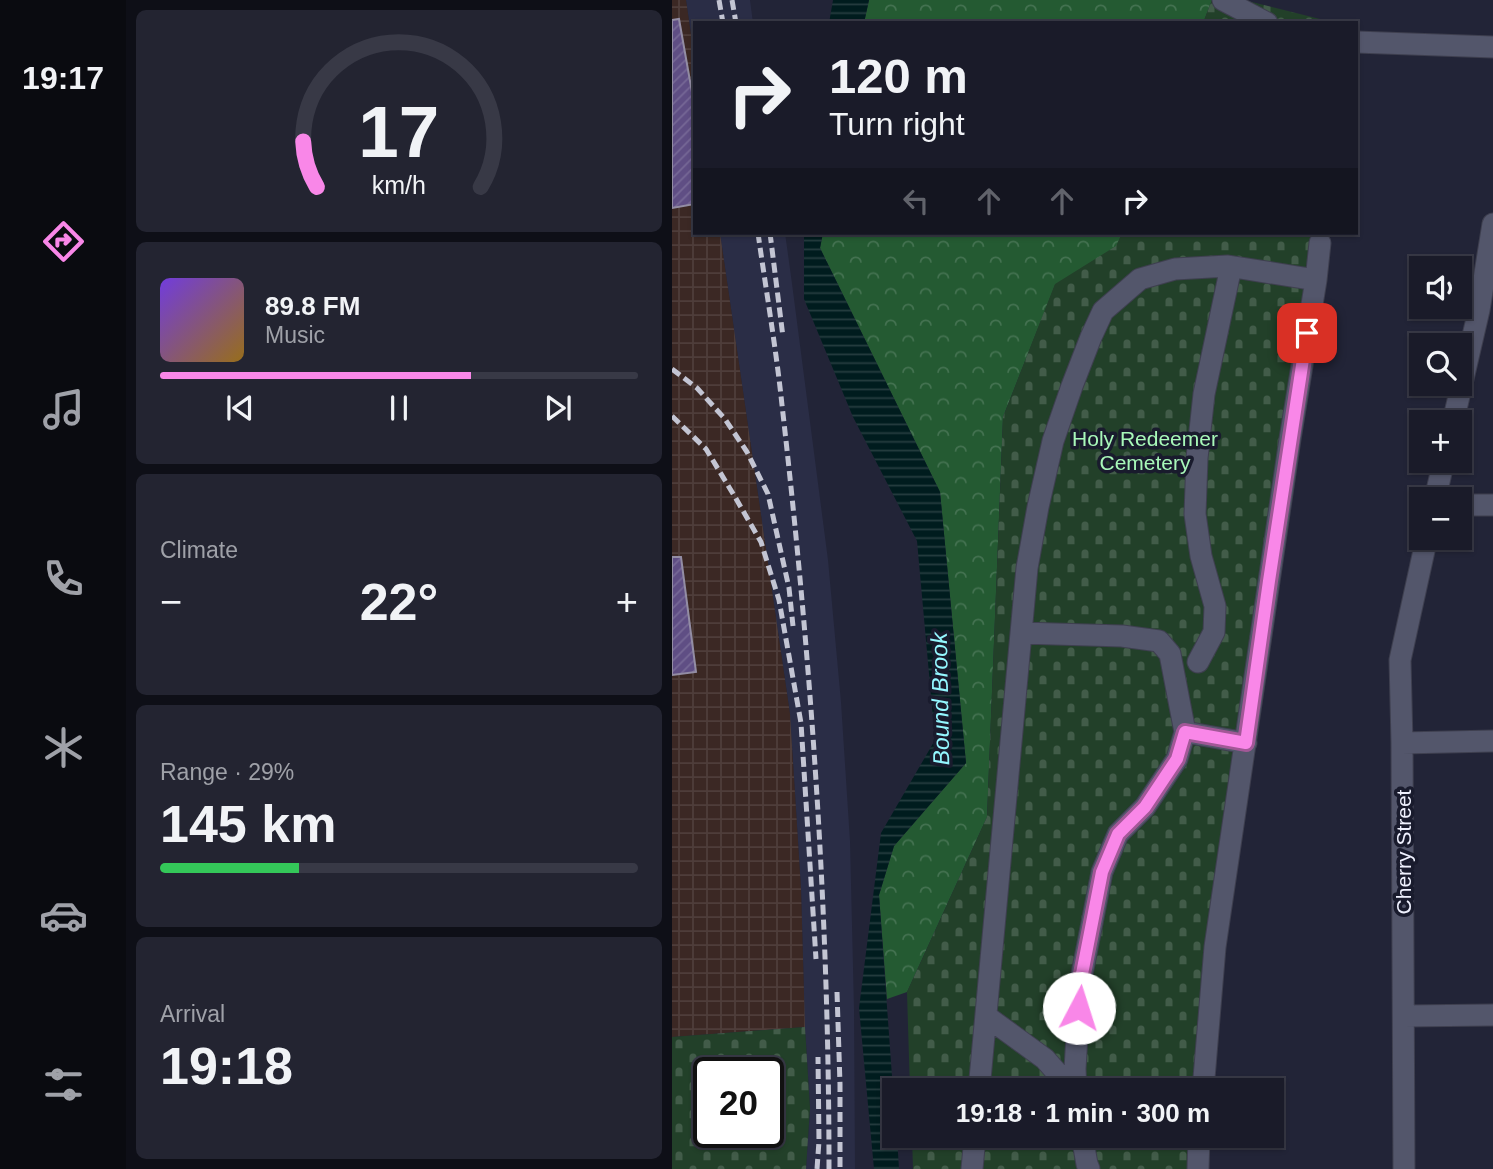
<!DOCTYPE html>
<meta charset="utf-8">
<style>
body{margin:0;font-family:Arial,sans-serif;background:#232431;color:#f1f3f6;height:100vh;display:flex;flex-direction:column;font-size:26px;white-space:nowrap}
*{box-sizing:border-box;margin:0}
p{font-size:23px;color:#9fa1a8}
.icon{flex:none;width:38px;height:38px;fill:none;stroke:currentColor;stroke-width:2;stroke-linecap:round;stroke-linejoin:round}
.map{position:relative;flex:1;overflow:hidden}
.side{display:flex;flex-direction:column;gap:10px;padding:10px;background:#0e0f17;width:546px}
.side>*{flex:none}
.top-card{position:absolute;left:21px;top:21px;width:665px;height:214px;border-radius:0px;box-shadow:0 2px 5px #0004,0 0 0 2px #383946;background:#1a1b29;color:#f1f3f6;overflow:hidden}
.controls{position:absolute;left:737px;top:256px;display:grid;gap:14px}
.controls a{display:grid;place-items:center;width:63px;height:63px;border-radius:0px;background:#1a1b29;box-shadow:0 2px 5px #0004,0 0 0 2px #383946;font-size:35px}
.speed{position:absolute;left:21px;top:1057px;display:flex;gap:14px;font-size:35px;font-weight:700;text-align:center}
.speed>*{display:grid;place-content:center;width:91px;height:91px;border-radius:50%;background:#1a1b29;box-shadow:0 2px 5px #0004,0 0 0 2px #383946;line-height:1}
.speed .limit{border:4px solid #111;border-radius:10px;background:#fff;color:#111}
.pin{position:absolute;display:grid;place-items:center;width:60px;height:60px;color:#fff;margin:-30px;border-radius:14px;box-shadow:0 4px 10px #0006}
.me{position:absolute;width:77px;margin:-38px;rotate:5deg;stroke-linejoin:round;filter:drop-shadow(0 0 5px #0008)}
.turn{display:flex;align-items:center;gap:24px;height:147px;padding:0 21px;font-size:32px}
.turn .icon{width:91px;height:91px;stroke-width:2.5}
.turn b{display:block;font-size:49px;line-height:60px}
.lanes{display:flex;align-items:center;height:66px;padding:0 21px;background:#0003;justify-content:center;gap:35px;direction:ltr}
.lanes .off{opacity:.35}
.big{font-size:52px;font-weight:600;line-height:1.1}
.side .widget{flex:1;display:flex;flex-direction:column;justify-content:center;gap:10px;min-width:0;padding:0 24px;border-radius:10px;background:#232431}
.side .dial{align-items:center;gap:0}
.dial svg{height:182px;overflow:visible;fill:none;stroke:#383946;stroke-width:7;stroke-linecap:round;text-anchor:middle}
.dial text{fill:#f1f3f6;stroke:none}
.song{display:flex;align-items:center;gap:21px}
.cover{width:84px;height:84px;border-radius:10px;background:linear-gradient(135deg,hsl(260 70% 55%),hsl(40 70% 35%))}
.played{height:7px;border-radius:4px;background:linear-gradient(90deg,#f987e8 65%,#383946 65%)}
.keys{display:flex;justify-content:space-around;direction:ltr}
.heat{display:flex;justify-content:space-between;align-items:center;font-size:38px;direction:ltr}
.charge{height:10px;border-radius:5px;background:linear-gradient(90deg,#34c759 29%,#383946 0)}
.trip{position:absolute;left:210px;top:1078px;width:402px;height:70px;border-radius:0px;background:#1a1b29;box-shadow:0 2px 5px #0004,0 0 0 2px #383946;font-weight:600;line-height:70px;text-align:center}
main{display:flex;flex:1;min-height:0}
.tabs{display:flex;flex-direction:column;width:126px;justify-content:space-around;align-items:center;background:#0a0b10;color:#9fa1a8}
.tabs .icon{width:49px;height:49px}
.tabs .on{color:#f987e8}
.tabs b{font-size:32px;color:#f1f3f6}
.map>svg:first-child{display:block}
.built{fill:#2a2d46}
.industrial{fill:url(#industrial-grid)}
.forest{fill:url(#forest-crowns)}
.cemetery{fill:url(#cemetery-stones);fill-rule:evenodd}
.water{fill:url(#water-rules)}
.building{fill:url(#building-hatch);stroke:#938da4;stroke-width:2}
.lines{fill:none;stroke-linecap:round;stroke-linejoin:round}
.minor-casing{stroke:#3e3f4f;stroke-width:23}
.minor{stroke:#53566b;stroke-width:21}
.rail{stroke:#c3c5d3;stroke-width:5;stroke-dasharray:10 5;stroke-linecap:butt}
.route-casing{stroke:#a25897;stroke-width:18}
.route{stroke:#f987e8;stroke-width:12}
.labels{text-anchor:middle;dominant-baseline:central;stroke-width:7;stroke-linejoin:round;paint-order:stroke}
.park-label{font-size:21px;fill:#a8f8b9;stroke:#191b2d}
.street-label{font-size:21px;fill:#eff1fe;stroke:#191b2d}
.water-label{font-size:23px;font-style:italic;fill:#94f7ff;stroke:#191b2d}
</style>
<main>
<nav class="tabs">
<b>19:17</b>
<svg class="icon on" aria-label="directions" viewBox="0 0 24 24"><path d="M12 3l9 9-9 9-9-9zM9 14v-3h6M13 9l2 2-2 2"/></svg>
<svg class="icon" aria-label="music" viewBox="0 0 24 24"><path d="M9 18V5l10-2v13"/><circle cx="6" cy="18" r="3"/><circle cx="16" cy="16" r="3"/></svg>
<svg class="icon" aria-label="phone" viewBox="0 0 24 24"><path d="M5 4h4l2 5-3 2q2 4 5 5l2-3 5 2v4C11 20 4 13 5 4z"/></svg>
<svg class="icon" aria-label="climate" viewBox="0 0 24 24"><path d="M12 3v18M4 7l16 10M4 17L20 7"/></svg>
<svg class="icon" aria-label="car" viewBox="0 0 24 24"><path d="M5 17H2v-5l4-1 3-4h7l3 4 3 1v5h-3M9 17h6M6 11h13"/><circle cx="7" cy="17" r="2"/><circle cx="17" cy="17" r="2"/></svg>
<svg class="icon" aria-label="filters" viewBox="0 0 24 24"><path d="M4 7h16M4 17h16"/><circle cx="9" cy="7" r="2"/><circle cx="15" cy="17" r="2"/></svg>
</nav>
<section class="side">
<div class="widget dial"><svg viewBox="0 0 100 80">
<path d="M14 69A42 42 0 1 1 86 69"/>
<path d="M14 69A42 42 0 0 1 8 49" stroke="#f987e8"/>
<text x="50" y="56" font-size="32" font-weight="700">17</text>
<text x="50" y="72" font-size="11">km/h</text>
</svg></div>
<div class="widget">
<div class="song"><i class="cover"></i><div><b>89.8 FM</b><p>Music</p></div></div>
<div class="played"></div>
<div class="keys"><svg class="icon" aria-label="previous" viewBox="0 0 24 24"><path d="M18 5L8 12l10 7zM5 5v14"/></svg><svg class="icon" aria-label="pause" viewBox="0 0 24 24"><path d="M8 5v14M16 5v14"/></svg><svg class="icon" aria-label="next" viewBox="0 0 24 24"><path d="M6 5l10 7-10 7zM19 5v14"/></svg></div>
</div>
<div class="widget"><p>Climate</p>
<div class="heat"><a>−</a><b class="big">22°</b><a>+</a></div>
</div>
<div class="widget"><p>Range · 29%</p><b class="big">145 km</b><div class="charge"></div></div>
<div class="widget"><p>Arrival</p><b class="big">19:18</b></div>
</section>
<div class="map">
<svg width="821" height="1169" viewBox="0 0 821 1169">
<defs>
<pattern id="industrial-grid" width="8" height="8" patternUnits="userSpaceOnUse" patternTransform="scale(1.75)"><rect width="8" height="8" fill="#3b2824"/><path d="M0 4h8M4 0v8" fill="none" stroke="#4e3d3a"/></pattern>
<pattern id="forest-crowns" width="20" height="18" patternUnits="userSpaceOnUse" patternTransform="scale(1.75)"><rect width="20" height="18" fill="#245a32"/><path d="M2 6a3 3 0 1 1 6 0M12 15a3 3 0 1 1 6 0" fill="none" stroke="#447251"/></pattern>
<pattern id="cemetery-stones" width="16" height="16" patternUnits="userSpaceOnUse" patternTransform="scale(1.75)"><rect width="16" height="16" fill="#224029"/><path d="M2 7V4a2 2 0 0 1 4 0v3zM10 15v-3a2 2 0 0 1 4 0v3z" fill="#425c49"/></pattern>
<pattern id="water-rules" width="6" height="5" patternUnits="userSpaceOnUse" patternTransform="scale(1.75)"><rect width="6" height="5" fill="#001c1e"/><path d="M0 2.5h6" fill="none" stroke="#263d40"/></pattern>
<pattern id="building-hatch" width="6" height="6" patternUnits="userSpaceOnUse" patternTransform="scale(1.75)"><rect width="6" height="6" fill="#5f4e84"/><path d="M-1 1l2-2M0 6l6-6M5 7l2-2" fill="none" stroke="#766896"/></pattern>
</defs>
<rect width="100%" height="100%" fill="#222437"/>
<path class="built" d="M 14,0 L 78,0 L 81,23 L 23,23 L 23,62 Z
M 48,233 L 113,233 L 119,276 L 156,560 L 169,702 L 178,841 L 182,1009 L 183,1169 L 134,1169 L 138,1108 L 133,1027 L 129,889 L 118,714 Z"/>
<path class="industrial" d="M 0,0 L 14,0 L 23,62 L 23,233 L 48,233 L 118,714 L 129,889 L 133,1027 L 0,1037 Z"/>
<path class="forest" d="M 197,0 L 540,0 L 531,23 L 192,23 Z
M 151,233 L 450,233 L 445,246 L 383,285 L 331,417 L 315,817 L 235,992 L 215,999 L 207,895 L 222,846 L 294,763 L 268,492 L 148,248 Z"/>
<path class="cemetery" d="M 540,0 L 572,0 L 664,23 L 531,23 Z
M 450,233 L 651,233 L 544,948 L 537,1090 L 238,1090 L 235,992 L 315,817 L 331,417 L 383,284 L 444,246 Z
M 133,1027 L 138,1108 L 134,1169 L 0,1169 L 0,1037 ZM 37,1073 L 96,1073 L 96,1132 L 37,1132 Z
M 240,1136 L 535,1136 L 534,1169 L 241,1169 Z"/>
<path class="water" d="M 161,0 L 197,0 L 192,23 L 157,23 Z
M 132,233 L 151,233 L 148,248 L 268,492 L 294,763 L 222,846 L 207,895 L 222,1104 L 222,1136 L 225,1136 L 227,1169 L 202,1169 L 187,1008 L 209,833 L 263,740 L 245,541 L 181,417 L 132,299 Z"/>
<path class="building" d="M 7,19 L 23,109 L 23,204 L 0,208 L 0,20 Z
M 0,557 L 9,557 L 24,672 L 0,675 Z"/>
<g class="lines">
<g class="minor-casing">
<path id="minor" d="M 551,0 L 595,23
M 684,42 L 821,47
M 781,422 L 807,310 L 821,224
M 763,499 L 772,460
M 788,505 L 821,505
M 349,633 L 450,636 L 487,641 L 498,654 L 513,732
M 526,662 L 542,632 L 543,606 L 529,556 L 523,514 L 525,458 L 532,394 L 559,267
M 730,743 L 821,741
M 314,1016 L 373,1059 L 400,1090
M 732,1016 L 821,1015
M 307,1090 L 355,568 L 366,507 L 381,441 L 400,386 L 419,337 L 431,311 L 468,279 L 503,269 L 556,266 L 644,280 L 648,243
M 404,1090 L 403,1069 L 408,984 L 430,872 L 446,834 L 473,807 L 505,759 L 513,732 L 574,743
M 531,1090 L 543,947 L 618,439 L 644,280
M 410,1136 L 415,1164 L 417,1169
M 300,1169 L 303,1136
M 526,1169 L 527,1136
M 732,1169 L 730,743 L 728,660 L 755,537"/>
</g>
<use href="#minor" class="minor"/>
<path class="rail" d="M 47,0 L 51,23
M 60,0 L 64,23
M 86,233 C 94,290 104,348 110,405 C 139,659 157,914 157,1169
M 98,233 L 111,337
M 0,369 L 25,388 L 53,419 L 75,452 L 96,494 L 117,588 L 121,626
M 0,416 L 34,449 L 63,497 L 89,542 L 107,600 L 129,723 L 144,959
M 165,992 L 168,1084 L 168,1169
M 145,1169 L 147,1141 L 146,1057"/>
</g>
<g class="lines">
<g class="route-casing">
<path id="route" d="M 407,1008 L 408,984 L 430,872 L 446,834 L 473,807 L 505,759 L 513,732 L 574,743 L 597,581 L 635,333"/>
</g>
<use href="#route" class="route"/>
</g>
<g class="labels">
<g class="park-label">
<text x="473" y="438">Holy Redeemer<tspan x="473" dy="24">Cemetery</tspan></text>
</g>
<g class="street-label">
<text transform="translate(731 852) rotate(-90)">Cherry Street</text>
</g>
<g class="water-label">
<text transform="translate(268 699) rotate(-91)">Bound Brook</text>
</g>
</g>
</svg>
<div class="controls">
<a><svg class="icon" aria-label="sound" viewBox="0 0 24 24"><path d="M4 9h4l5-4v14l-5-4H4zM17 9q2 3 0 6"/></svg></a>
<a><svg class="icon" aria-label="search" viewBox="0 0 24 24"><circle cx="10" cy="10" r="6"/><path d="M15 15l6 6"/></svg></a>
<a>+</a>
<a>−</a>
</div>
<div class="speed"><div class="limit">20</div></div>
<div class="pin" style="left:635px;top:333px;background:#d93025"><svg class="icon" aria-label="arrive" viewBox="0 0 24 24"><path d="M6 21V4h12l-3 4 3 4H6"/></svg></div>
<svg class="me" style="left:407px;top:1008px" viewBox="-20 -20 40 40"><circle r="19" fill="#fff"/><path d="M0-13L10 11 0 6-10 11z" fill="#f987e8"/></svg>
<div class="trip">19:18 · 1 min · 300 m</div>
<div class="top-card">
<div class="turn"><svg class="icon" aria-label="right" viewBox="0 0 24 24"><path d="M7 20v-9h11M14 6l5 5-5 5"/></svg><div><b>120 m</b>Turn right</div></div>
<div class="lanes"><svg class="icon off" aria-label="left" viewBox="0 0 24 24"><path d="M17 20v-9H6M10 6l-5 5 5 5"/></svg><svg class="icon off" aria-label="ahead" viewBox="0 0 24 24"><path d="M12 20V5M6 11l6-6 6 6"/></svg><svg class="icon off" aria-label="ahead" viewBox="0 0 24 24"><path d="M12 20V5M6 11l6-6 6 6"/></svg><svg class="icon" aria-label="right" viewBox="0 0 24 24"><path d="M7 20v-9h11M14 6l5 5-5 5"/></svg></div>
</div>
</div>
</main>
